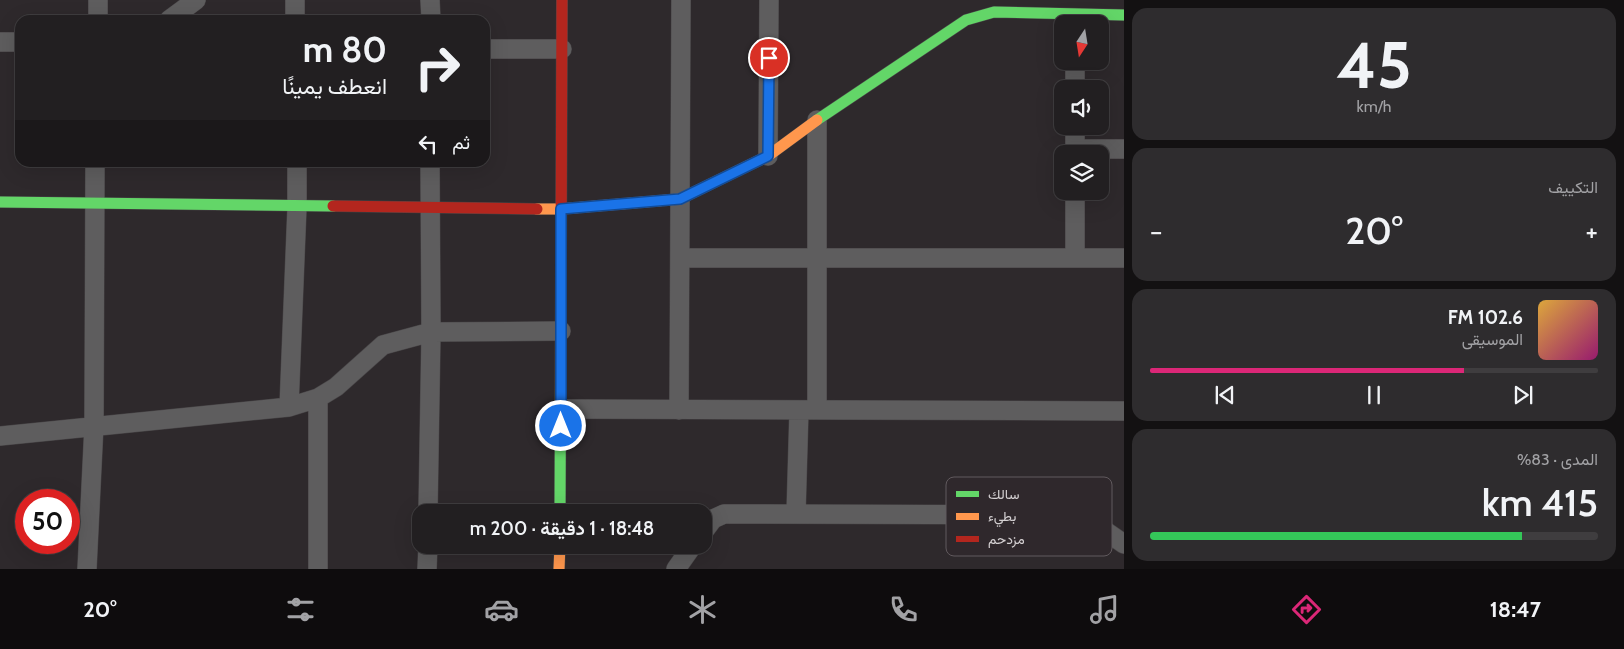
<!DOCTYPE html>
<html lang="ar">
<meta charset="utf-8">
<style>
body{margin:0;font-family:Cabin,Vazirmatn,sans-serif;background:#2e2c2e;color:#f1f3f6;direction:rtl;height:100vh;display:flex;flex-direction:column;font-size:19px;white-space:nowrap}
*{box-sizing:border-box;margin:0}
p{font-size:16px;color:#a2a2a5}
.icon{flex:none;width:28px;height:28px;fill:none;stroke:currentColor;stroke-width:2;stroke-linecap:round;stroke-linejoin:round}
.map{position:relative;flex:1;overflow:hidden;direction:ltr}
.sheet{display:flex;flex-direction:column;gap:8px;padding:8px;background:#131112;width:500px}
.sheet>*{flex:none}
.top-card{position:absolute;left:15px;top:15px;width:475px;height:152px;border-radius:15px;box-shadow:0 5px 20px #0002,0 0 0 1px #3f3d3f;direction:rtl;background:#221f21;color:#f1f3f6;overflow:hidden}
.needle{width:32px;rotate:192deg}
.buttons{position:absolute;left:1054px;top:15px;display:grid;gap:10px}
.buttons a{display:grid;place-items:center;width:55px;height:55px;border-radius:10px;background:#221f21;box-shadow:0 5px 20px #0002,0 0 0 1px #3f3d3f;font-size:25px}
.speed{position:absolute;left:15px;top:489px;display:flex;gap:10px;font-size:25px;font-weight:700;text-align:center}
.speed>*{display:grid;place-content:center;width:65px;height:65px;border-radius:50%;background:#221f21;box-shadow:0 5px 20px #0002,0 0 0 1px #3f3d3f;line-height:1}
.speed .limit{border:8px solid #d22;background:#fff;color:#111}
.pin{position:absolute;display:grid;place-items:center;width:42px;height:42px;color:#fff;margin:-21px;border:2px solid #fff;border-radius:50%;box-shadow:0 1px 5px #0007}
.me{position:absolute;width:55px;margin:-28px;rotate:0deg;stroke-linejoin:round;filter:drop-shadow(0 0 4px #0008)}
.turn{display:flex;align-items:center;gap:18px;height:105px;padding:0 20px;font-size:22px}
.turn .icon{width:65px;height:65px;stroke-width:2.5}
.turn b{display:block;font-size:35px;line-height:42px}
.then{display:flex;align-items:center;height:48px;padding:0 20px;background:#0003;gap:10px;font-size:19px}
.big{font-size:38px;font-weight:600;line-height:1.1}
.sheet .card{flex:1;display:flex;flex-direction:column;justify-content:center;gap:8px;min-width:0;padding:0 18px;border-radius:15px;background:#2e2c2e}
.sheet .dial{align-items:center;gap:0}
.dial b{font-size:65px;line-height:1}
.song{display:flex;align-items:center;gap:15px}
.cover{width:60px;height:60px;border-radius:8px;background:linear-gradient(135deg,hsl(40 70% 55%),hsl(320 70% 35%))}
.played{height:5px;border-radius:2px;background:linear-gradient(90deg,#db2777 70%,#3f3d3f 70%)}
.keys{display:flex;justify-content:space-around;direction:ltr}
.heat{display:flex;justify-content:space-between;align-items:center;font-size:28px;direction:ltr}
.charge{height:8px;border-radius:4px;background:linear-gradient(90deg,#34c759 83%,#3f3d3f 0)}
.trip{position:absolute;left:412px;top:504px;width:300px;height:50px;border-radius:15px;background:#221f21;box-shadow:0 5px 20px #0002,0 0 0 1px #3f3d3f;font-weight:600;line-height:50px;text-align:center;direction:rtl}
.tabs{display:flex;height:80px;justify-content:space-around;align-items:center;background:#0e0c0d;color:#a2a2a5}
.tabs .icon{width:35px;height:35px}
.tabs .current{color:#db2777}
.tabs b{font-size:22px;color:#f1f3f6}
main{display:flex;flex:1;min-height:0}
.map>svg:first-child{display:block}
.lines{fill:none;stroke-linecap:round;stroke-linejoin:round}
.street-casing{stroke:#484547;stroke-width:20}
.fast-casing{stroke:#484547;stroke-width:12}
.slow-casing{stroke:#484547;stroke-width:12}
.jam-casing{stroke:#484547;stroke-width:12}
.street{stroke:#5e5d5e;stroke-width:19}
.fast{stroke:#63d668;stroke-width:11}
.slow{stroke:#ff974d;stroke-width:11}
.jam{stroke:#b3261e;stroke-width:11}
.route-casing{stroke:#114b97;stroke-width:12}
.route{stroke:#1a73e8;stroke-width:9}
.key{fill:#2f282c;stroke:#615a5e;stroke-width:1}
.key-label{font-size:14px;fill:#d4d0d2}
</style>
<main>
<section class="sheet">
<div class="card dial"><b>45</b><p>km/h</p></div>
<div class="card"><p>التكييف</p>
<div class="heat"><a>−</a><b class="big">20°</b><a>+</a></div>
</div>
<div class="card">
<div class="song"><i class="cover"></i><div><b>102.6 FM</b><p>الموسيقى</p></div></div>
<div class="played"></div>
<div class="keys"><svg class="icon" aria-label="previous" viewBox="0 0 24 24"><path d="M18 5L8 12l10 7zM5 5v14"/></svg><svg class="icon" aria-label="pause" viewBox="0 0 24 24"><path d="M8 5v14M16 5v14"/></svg><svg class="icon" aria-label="next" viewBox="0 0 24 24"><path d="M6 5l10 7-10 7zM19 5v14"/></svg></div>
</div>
<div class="card"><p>المدى · 83%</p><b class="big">415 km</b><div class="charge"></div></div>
</section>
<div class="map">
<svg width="1124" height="569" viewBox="0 0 1124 569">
<rect width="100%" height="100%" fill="#2e292c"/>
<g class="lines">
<g class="street-casing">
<path id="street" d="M 295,0 L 295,20
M 430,0 L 431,20
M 98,20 L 98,0
M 169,20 L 196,0
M 0,42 L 20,42
M 485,49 L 562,49
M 1075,89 L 1075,61
M 817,120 L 817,410
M 1075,149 L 1124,149
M 1075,154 L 1075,126
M 768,156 L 769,0
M 680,258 L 1124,258
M 1075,258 L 1075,191
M 318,398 L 318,569
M 289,407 L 297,207 L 297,162
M 561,409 L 1124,411
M 679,410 L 681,0
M 0,436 L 289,407 L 318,398 L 336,387 L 383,345 L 431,332 L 561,331
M 428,512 L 431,332 L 430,162
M 796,514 L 799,410
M 704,531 L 713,519 L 724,514 L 1076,515 L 1085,517 L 1124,544
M 87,569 L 94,425 L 95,162
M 427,569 L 428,545
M 676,569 L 693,545"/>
</g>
<g class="fast-casing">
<path id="fast" d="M 817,120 L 966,20 L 994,12 L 1124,15
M 0,202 L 333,206
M 560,512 L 561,263"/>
</g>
<g class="slow-casing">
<path id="slow" d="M 537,209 L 561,209 L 680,199 L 768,156 L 817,120
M 559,569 L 560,545"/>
</g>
<g class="jam-casing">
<path id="jam" d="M 333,206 L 537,209
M 561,263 L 562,0"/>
</g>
<use href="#street" class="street"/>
<use href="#fast" class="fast"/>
<use href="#slow" class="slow"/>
<use href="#jam" class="jam"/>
</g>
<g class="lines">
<g class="route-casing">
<path id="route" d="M 561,426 L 561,209 L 680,199 L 768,156 L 769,58"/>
</g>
<use href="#route" class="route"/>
</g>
<rect x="946" y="477" width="166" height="79" rx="8" class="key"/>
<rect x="956" y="491" width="23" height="6" fill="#63d668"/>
<rect x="956" y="513" width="23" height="7" fill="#ff974d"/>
<rect x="956" y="536" width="23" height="6" fill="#b3261e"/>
<g class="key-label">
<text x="988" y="499">سالك</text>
<text x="988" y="521">بطيء</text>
<text x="988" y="544">مزدحم</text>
</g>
</svg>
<div class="buttons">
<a><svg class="needle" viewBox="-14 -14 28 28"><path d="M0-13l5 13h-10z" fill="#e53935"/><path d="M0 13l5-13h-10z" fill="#a2a2a5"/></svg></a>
<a><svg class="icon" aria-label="sound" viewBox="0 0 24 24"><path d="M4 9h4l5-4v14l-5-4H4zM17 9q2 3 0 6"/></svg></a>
<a><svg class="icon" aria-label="layers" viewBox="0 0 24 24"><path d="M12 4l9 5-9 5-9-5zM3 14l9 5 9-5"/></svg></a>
</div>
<div class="speed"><div class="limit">50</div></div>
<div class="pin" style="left:769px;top:58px;background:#d93025"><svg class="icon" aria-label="arrive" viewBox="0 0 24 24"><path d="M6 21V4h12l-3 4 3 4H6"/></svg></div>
<svg class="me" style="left:561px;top:426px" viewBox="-20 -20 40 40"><circle r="17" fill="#1a73e8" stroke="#fff" stroke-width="3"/><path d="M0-11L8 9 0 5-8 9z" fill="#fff"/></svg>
<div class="trip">18:48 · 1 دقيقة · 200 m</div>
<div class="top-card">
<div class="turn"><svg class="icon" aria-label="right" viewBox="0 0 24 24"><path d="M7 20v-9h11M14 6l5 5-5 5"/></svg><div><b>80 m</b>انعطف يمينًا</div></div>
<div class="then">ثم<svg class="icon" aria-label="left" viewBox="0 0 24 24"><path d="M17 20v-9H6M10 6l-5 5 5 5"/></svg></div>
</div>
</div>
</main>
<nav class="tabs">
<b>18:47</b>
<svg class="icon current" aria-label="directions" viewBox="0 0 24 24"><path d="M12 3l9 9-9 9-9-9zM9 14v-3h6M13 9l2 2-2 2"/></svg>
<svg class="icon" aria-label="music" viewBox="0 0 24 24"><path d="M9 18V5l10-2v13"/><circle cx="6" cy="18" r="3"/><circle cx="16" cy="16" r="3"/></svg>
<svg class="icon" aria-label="phone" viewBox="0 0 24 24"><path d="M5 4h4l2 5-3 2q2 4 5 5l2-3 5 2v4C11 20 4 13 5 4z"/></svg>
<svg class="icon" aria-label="climate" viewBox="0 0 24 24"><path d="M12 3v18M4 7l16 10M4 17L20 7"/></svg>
<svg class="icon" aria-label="car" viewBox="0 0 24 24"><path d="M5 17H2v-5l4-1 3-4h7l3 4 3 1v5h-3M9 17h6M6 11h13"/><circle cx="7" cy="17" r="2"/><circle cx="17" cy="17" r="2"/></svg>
<svg class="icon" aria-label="filters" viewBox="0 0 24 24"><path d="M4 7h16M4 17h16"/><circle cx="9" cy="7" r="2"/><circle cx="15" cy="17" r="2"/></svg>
<b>20°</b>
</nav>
